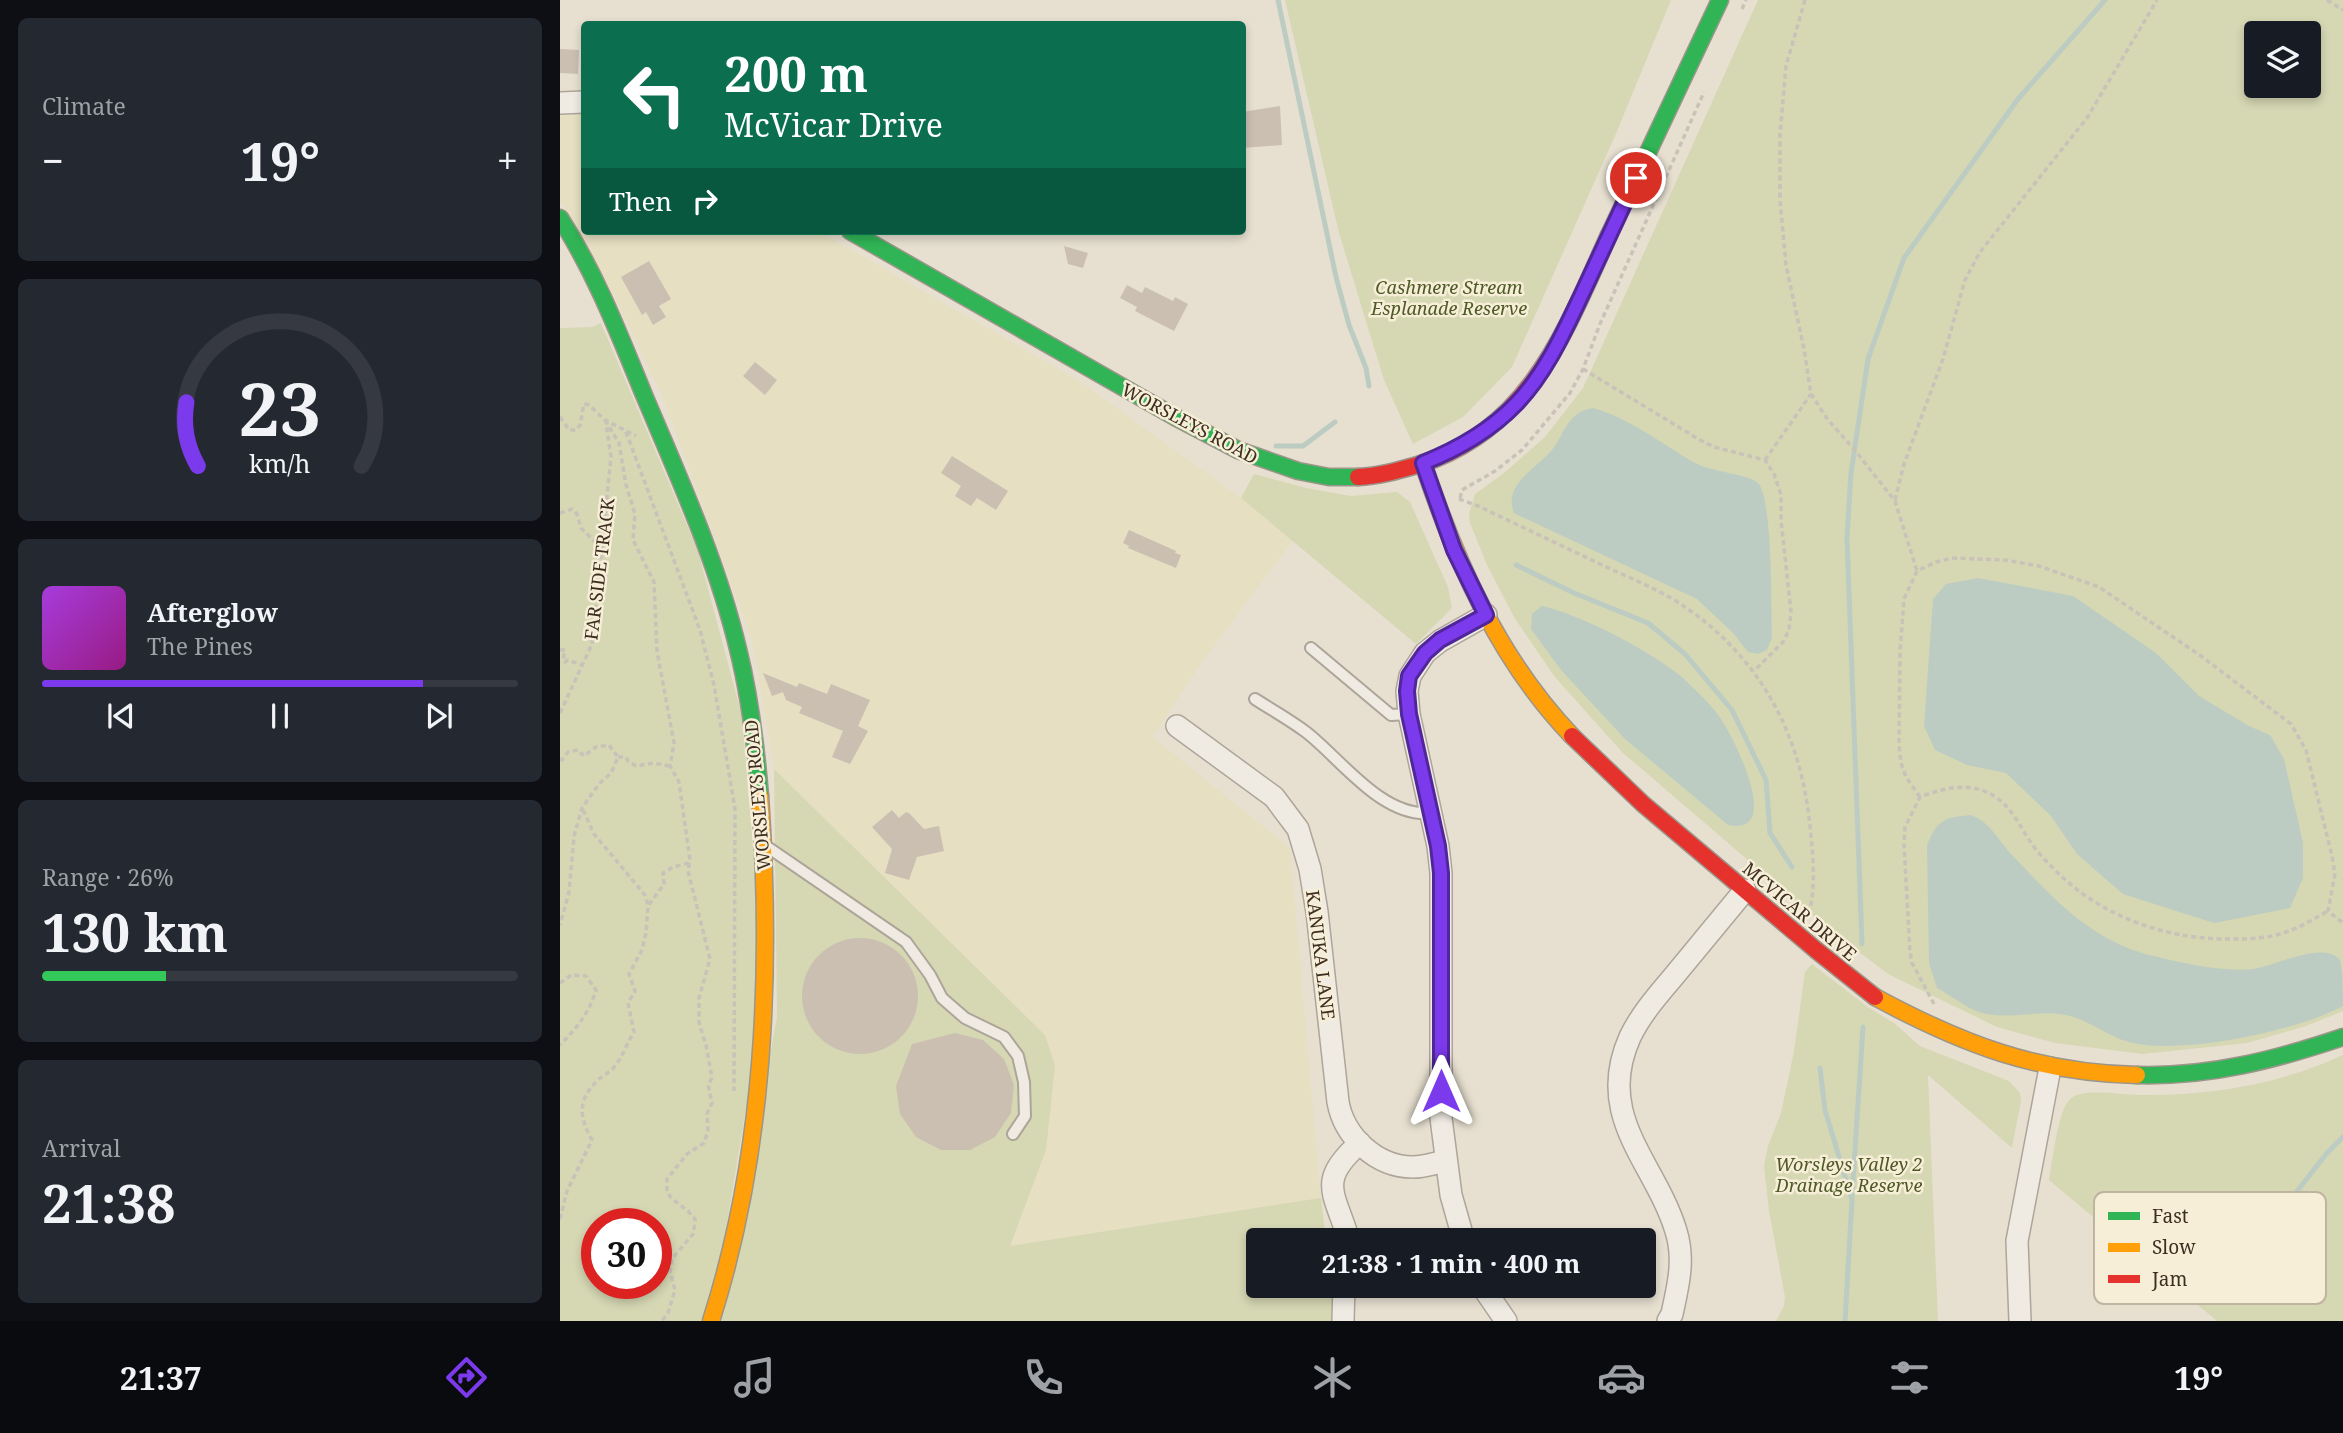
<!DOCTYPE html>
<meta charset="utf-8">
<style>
body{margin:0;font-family:"Noto Serif",serif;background:#242831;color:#f1f3f6;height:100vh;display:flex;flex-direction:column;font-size:26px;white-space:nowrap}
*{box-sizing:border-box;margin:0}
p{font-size:23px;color:#9ea1a6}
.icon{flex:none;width:38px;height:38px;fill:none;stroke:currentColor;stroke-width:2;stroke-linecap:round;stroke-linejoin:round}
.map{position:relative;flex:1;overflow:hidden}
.drawer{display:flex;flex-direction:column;gap:18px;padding:18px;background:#0d0f14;width:560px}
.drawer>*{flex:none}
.top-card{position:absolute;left:21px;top:21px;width:665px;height:214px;border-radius:7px;box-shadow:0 4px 10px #0003;background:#0b6e4f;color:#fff;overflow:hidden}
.buttons{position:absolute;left:1684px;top:21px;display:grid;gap:14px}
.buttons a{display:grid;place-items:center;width:77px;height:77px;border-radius:7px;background:#171b24;box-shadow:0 4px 10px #0003;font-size:35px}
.speed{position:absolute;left:21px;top:1208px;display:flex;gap:14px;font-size:35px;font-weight:700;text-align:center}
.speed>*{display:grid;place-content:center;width:91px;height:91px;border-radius:50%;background:#171b24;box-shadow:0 4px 10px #0003;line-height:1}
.speed .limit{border:10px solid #d22;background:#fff;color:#111}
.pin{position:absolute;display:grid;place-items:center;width:60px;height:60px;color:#fff;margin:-30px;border:4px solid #fff;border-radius:50%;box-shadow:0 2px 7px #0007}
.me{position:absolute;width:77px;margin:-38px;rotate:0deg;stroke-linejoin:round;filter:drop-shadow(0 0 5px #0008)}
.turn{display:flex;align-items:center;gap:24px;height:147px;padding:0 28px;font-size:32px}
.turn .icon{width:91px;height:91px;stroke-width:2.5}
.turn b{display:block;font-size:49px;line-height:60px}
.then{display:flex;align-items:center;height:66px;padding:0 28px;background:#0003;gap:14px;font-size:26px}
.big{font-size:52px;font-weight:700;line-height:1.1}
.drawer .widget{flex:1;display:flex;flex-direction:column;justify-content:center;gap:10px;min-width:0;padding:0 24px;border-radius:10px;background:#242831}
.drawer .dial{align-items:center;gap:0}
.dial svg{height:182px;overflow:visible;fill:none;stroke:#363941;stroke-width:7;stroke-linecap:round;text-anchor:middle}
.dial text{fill:#f1f3f6;stroke:none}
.song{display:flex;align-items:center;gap:21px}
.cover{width:84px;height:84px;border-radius:10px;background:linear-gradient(135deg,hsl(280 70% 55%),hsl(310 70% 35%))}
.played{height:7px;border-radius:4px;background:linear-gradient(90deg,#7c3aed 80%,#363941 80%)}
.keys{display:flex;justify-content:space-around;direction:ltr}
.heat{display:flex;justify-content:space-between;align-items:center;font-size:38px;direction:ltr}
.charge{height:10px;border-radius:5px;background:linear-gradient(90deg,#34c759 26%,#363941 0)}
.trip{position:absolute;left:686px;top:1228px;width:410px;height:70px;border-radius:7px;background:#171b24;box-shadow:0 4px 10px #0003;font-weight:700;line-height:70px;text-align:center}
.tabs{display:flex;height:112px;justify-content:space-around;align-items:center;background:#090b0e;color:#9ea1a6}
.tabs .icon{width:49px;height:49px}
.tabs .current{color:#7c3aed}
.tabs b{font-size:32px;color:#f1f3f6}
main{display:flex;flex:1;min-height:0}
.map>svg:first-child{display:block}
.farmland{fill:#e6dfc2}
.green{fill:#d6d7b3;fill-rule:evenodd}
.water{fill:#bcccc2}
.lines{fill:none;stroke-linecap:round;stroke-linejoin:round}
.stream{stroke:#bcccc2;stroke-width:5}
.building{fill:#cbbfb2}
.lane-casing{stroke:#ada599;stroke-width:14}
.street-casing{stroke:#ada599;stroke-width:24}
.fast-casing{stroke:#9c958a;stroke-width:19}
.slow-casing{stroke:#9c958a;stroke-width:19}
.jam-casing{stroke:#9c958a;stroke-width:19}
.path{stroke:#c8c2b9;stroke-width:3.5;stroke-dasharray:5 3.5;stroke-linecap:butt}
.lane{stroke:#efebe3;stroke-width:10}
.street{stroke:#efebe3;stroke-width:21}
.fast{stroke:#30b455;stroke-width:16}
.slow{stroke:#ff9f0a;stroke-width:16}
.jam{stroke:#e5322d;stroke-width:16}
.route-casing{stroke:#51269a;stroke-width:18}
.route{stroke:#7c3aed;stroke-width:12}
.labels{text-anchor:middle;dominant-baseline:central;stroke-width:5;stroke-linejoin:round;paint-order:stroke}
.park-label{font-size:18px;font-style:italic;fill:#4d5a26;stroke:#f7eed8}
.street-label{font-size:18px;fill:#3d2e20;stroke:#f7eed8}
.key{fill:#f7eed8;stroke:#bfb4a1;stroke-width:2}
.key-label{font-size:19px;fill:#3d2e20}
</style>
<main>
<section class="drawer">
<div class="widget"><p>Climate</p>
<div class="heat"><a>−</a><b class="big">19°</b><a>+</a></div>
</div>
<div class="widget dial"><svg viewBox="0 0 100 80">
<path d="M14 69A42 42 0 1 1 86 69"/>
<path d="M14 69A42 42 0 0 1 9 41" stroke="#7c3aed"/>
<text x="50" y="56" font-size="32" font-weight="700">23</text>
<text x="50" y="72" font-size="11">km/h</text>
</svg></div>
<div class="widget">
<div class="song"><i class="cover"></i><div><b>Afterglow</b><p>The Pines</p></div></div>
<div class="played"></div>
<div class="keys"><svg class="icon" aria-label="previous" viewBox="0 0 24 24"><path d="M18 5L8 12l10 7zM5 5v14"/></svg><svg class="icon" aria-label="pause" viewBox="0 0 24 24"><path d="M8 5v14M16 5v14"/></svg><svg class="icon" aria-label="next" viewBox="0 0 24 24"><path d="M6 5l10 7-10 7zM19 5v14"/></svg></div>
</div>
<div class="widget"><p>Range · 26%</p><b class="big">130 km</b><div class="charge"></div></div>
<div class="widget"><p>Arrival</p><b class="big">21:38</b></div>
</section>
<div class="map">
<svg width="1783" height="1321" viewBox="0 0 1783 1321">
<rect width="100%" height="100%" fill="#e7e0d1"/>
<path class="farmland" d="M 0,113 L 24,113 L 24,231 L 258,231 L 518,380 L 681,498 L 733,540 L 640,665 L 593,737 L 730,848 L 761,1198 L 450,1246 L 486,1149 L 495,1066 L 485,1035 L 214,769 L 192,640 L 102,396 L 55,298 L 18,227 L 0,201 Z"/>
<path class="green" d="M 725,0 L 1111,0 L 1055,136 L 952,367 L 903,417 L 853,444 L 824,380 L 779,233 Z
M 1198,0 L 1783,0 L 1783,1011 L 1746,1026 L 1687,1043 L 1583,1054 L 1495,1043 L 1437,1027 L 1328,974 L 1265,926 L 1062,752 L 994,676 L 954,617 L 927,565 L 910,523 L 909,514 L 915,494 L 944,473 L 985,437 L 1023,388 ZM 1696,33 L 1748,33 L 1748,86 L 1696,86 Z
M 41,323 L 138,551 L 182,716 L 205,992 L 151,1321 L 0,1321 L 0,328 L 32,327 ZM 37,1223 L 96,1223 L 96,1283 L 37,1283 Z
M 694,474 L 746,488 L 791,496 L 837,492 L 850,502 L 888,587 L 892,608 L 856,644 L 681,498 Z
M 214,769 L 485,1035 L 495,1066 L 486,1150 L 450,1246 L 761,1198 L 766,1241 L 698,1241 L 698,1286 L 771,1286 L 775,1321 L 161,1321 L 217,1017 Z
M 1252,964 L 1309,1008 L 1334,1023 L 1360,1046 L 1449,1081 L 1460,1093 L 1461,1101 L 1452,1148 L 1368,1075 L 1378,1321 L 1216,1321 L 1224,1306 L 1225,1297 L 1209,1211 L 1204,1166 L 1208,1146 L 1221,1113 L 1234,1051 L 1245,972 Z
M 1783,1055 L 1783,1321 L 1657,1321 L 1489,1180 C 1492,1163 1498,1108 1511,1098 C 1526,1088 1562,1095 1580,1095 C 1648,1096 1721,1084 1783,1055 Z"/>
<path class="water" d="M 1033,408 C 1069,418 1101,443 1133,462 C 1150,472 1189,474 1198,483 C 1213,499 1211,611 1212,638 L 1207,650 L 1198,654 L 1188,652 L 1173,633 L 1137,599 L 954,513 C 942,485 977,468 992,450 C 1006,432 1007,412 1033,408 Z
M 1418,578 L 1513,596 L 1596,653 L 1639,696 L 1689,726 L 1710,735 L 1724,759 L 1743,843 L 1743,878 L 1730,908 L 1654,923 L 1563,894 L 1517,854 L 1491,816 L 1446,773 L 1407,765 L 1375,750 L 1364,726 L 1373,599 L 1386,584 Z
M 982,606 C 1022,615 1093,652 1124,679 C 1136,691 1152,705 1161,719 C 1174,738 1224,837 1168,825 L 1065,739 L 1001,670 L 971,629 L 972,614 Z
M 1411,815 C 1430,822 1438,840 1452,855 C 1496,901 1533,943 1598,957 C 1625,964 1665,972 1693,969 C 1715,966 1762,941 1779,959 C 1783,966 1783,996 1783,1006 C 1737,1031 1619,1056 1569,1042 C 1544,1035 1526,1017 1500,1014 C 1475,1011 1443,1020 1419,1012 C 1405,1007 1390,995 1377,988 L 1369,963 L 1367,846 C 1376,821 1384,817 1411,815 Z"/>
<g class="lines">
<path class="stream" d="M 718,0 L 776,277 L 789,325 L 806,368 L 809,386
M 716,446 L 743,446 L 775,422
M 956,565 L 1014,593 L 1088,623 L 1125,654 L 1172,710 L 1206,780 L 1210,833 L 1232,867
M 1302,944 L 1287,538 L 1291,473 L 1308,359 L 1344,258 L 1458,99 L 1545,0
M 1260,1068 L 1265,1110 L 1292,1200 L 1285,1321
M 1292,1196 L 1303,1027
M 1706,1231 L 1767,1153 L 1783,1137"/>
</g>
<path class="building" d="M 0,49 L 19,50 L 18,74 L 0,73 Z
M 720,106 L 722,145 L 682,148 L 682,112 Z
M 504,246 L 528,253 L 523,268 L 508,264 Z
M 89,261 L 111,299 L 99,306 L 106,317 L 93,325 L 86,312 L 82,315 L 61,277 Z
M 567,285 L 582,293 L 585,287 L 613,301 L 615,297 L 628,304 L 614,331 L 575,311 L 577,307 L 560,298 Z
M 195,362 L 217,380 L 205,395 L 183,376 Z
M 392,456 L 448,491 L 436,510 L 417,498 L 411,506 L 395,496 L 401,486 L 381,473 Z
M 569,530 L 616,551 L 615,553 L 621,555 L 616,568 L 568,548 L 569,546 L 563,543 Z
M 203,673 L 237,687 L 239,683 L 267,694 L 271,684 L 310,700 L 298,726 L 308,731 L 290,764 L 272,757 L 283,731 L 239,713 L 242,707 L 226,700 L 223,692 L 212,696 Z
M 332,810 L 339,818 L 346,812 L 349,813 L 364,829 L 379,826 L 384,851 L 357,857 L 349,880 L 325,873 L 332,849 L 312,827 Z
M242 996a58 58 0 1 1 116 0a58 58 0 1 1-116 0Z
M 395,1033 L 423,1040 L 444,1059 L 454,1085 L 451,1113 L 435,1137 L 410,1150 L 381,1150 L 356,1137 L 340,1114 L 336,1086 L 352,1044 Z"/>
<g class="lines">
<g class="lane-casing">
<path id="lane" d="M 751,648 L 831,715 L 849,714
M 695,699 C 712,710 730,720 746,732 C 781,759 822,818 871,813
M 206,846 L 346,942 L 370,975 L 382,998 L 405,1018 L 444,1037 L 458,1056 L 464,1082 L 465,1116 L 453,1134"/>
</g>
<g class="street-casing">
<path id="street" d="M 0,103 L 24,102
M 617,726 L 714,797 L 738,829 L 750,869 L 757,912 L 778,1102 C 784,1136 816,1167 853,1167 C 863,1167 875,1163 886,1161
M 789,1241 C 776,1194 755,1182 800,1143
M 904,1241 L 891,1195 L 881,1118 L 881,873 L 878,846 L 849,714 L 847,691 L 850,676 L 865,653 L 880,641 L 926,615
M 922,1286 L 946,1321
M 783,1321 L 784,1286
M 1108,1321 L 1112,1314 C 1118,1286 1125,1260 1116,1231 C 1095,1162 1034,1117 1070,1037 C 1081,1014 1098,995 1114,976 C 1137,948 1161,919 1185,890
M 1460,1321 L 1457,1241 L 1490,1068"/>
</g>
<g class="fast-casing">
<path id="fast" d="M 0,218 C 36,274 59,334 84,395 C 119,478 157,561 178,649 C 190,697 196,747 200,796
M 290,231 L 615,417 L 678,450 L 738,471 L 769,477 L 798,477
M 1049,235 L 1160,0
M 1577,1075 C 1649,1077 1715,1060 1783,1037"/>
</g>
<g class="slow-casing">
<path id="slow" d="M 863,463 C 896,562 939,660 1012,736
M 1315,997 C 1402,1044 1477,1073 1577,1075
M 151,1321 C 205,1152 212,972 200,796"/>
</g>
<g class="jam-casing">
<path id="jam" d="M 798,477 C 820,476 840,470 861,464 C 970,429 1006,330 1049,235
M 1012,736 L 1083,804 L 1256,950 L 1315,997"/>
</g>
<path class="path" d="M 1245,0 L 1226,66 L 1220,134 L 1220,200 L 1226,265 L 1244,349 L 1251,394 L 1268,420 L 1294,449 L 1335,501 L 1357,571
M 1767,0 L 1783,10
M 1182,9 L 1186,0
M 1023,369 L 1140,440 L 1154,447 L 1205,460 L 1214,474 L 1221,495 L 1221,520 L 1231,612 L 1229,630 L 1223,642 L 1194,671
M 0,417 L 9,430 L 16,430 L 20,425 L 24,404 L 29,405 L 45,420 L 76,436
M 45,420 L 59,443 L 66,485 L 75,514 L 73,540 L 94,582 L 97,651 L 114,743 L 110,766 L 119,782 L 130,860 L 128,871 L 150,959 L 139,998 L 139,1023 L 146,1045 L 152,1078 L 148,1085 L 152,1103 L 147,1114 L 148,1131 L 144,1143 L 127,1154 L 107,1179 L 107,1191 L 111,1198 L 128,1211 L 135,1219 L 135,1223 L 133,1234 L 112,1259 L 110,1271 L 115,1290 L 108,1313 L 102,1321
M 66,432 L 140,630 L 154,685 L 175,809 L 174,1091
M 1205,460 L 1251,394
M 900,498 L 902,490 L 935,471 L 962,450 L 1010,393 L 1023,369 L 1040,324 L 1144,92
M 899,499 L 918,506 C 958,525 998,544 1038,563 C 1065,576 1094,587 1119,603 C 1196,653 1238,727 1249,817 C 1252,843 1258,893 1247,917
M 1335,500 L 1344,464 L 1383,359 L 1405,280 L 1420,252 L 1527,118 L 1597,0
M 0,513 L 12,509 L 17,514 L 21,528 L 42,549
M 0,650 L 5,650 L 3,660 L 5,662 L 8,660 L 22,665
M 0,713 L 32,644 L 51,457 L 46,423
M 58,757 L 66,757 L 68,761 L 76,766 L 94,763 L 110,766
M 0,759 L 2,760 L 8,752 L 18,750 L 24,756 L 36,747 L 49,745 L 58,757 L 51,773 L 39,784 L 22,808 L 14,836 L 9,892 L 0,925
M 1360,797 L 1346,777 L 1341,763 L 1339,745 L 1340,652 L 1344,599 L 1357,571 L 1376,562 L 1392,558 L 1445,560 L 1479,566 L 1539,587 L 1641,656 L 1731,724 L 1746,750 L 1772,856 L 1775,874 L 1768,911 L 1783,923
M 23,810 L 34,834 L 85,895 L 88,905
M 0,983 L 11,975 L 26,976 L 36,990 C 29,1013 17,1028 0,1045
M 1374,1004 L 1352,963 L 1350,952 L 1344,845 L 1345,827 L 1360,797 C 1386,787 1413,781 1437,798 C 1453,809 1461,829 1472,844 C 1478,853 1486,861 1493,868 C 1541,918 1610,941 1677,939 C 1691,939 1706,938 1720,934 C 1737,929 1752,920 1768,911
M 0,1219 L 7,1191 L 32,1140 C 19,1117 17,1100 38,1080 C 43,1075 51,1072 55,1066 C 63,1056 67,1043 74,1032 L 68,1003 L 75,991 L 69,974 L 82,950 L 86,933 L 88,906 L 104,884 L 103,873 L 113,867 L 129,863"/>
<use href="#lane" class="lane"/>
<use href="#street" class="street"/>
<use href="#fast" class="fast"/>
<use href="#slow" class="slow"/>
<use href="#jam" class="jam"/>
</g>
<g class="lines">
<g class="route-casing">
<path id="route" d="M 881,1091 L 881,873 L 878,846 L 849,714 L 847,691 L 849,676 L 865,653 L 880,640 L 926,615 L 894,550 L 863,463 C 898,449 930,431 956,404 C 986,373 1004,332 1022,294 C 1040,255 1058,217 1076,178"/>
</g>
<use href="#route" class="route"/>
</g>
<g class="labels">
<g class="park-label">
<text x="889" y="287">Cashmere Stream<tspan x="889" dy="21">Esplanade Reserve</tspan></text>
<text x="1289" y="1164">Worsleys Valley 2<tspan x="1289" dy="21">Drainage Reserve</tspan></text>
</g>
<g class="street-label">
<text transform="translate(630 423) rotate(28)">WORSLEYS ROAD</text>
<text transform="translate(39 569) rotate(-83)">FAR SIDE TRACK</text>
<text transform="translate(197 795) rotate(-95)">WORSLEYS ROAD</text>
<text transform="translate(1240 911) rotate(40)">MCVICAR DRIVE</text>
<text transform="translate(761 955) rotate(83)">KANUKA LANE</text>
</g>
</g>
<rect x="1534" y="1192" width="232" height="112" rx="10" class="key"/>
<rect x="1548" y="1212" width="32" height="8" fill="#30b455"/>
<rect x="1548" y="1243" width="32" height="9" fill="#ff9f0a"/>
<rect x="1548" y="1275" width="32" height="8" fill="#e5322d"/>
<g class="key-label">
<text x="1592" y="1223">Fast</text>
<text x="1592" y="1254">Slow</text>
<text x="1592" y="1286">Jam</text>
</g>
</svg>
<div class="buttons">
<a><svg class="icon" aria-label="layers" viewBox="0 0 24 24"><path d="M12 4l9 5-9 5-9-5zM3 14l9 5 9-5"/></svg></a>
</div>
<div class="speed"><div class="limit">30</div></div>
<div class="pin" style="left:1076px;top:178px;background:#d93025"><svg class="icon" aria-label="arrive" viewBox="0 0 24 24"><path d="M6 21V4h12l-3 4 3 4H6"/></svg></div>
<svg class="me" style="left:881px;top:1091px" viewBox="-20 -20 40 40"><path d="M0-17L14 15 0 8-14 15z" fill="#7c3aed" stroke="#fff" stroke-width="4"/></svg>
<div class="trip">21:38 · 1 min · 400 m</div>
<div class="top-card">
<div class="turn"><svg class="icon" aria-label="left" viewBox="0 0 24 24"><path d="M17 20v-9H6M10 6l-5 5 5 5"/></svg><div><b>200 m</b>McVicar Drive</div></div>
<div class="then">Then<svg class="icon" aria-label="right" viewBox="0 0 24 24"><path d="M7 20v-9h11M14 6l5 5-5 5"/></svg></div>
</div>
</div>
</main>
<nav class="tabs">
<b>21:37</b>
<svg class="icon current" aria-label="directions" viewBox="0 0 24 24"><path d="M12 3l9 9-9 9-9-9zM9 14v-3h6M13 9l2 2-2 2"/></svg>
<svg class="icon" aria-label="music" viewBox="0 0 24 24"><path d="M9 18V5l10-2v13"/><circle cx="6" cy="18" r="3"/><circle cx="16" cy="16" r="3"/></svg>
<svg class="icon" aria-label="phone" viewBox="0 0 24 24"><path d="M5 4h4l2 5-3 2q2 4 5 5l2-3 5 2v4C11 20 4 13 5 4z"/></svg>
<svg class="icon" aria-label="climate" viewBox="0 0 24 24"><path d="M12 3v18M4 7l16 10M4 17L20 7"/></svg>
<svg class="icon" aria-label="car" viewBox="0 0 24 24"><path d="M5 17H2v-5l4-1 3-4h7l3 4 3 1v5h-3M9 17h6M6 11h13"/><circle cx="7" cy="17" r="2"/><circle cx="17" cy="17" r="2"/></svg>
<svg class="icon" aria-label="filters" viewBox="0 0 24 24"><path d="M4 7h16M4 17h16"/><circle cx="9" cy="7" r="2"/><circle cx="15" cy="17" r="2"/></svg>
<b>19°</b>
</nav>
